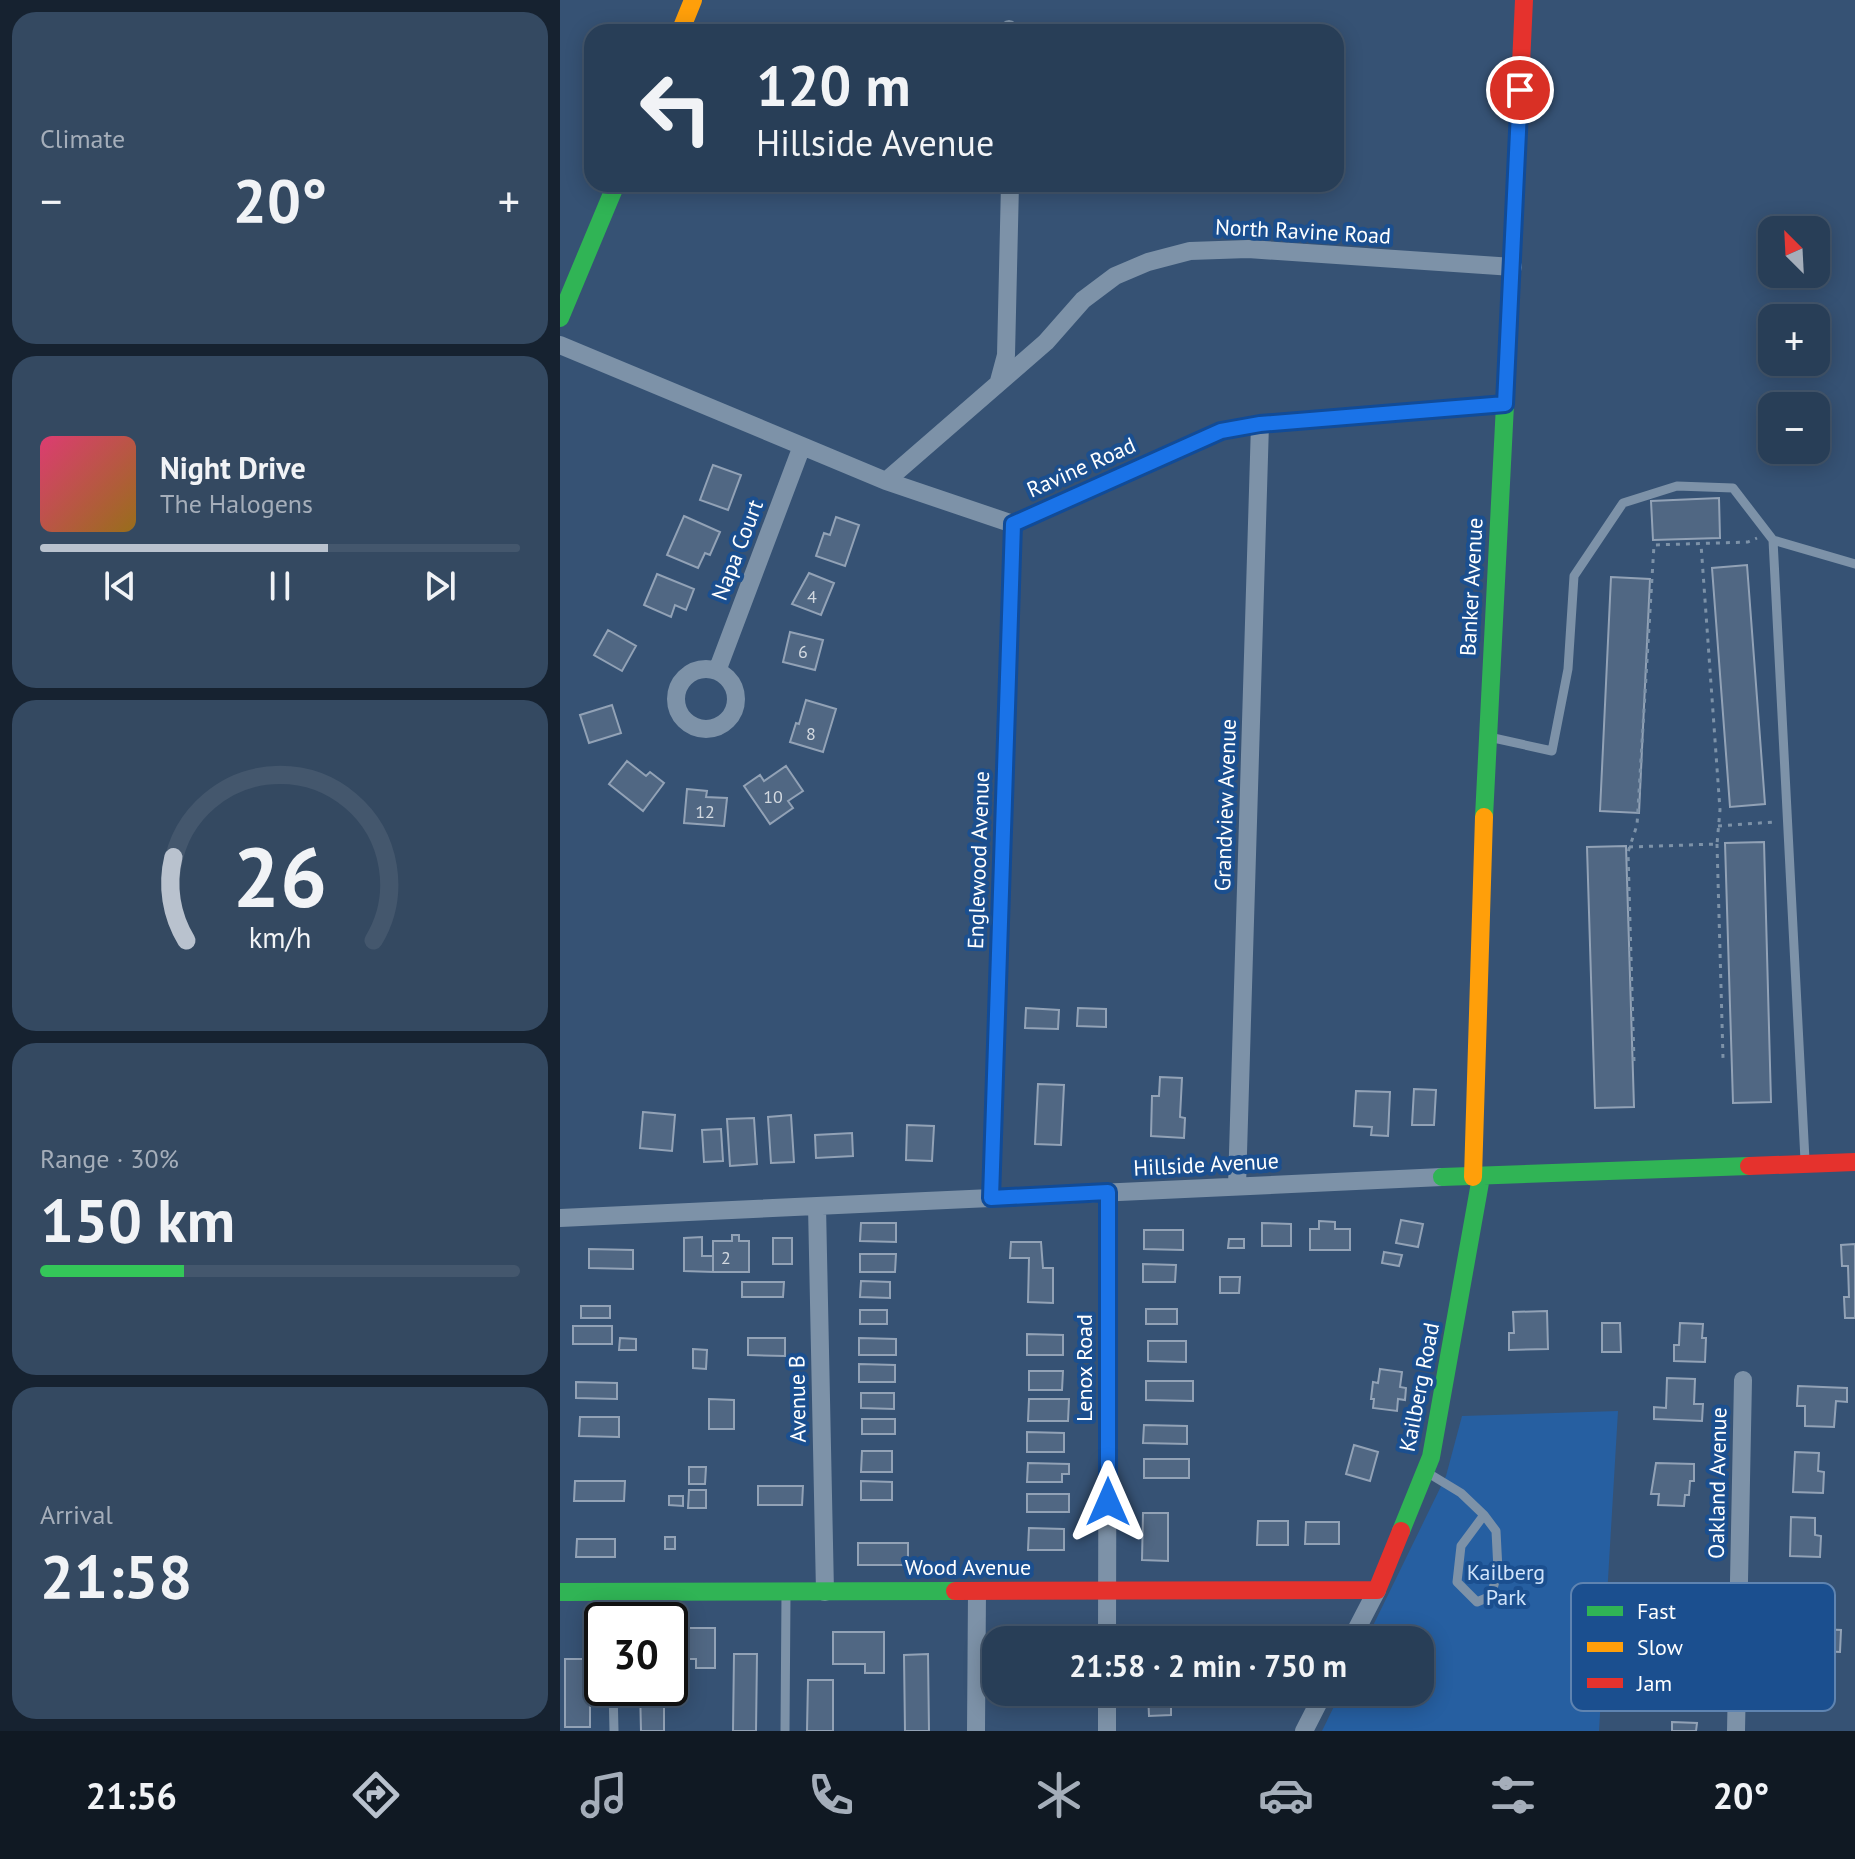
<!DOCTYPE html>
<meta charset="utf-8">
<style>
body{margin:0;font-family:"PT Sans",sans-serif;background:#344961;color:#f1f3f6;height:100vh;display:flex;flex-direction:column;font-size:30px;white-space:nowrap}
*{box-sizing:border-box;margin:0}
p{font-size:26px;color:#a5aeba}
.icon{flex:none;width:44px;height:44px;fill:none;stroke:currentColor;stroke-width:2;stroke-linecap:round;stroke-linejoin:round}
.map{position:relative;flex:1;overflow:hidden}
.side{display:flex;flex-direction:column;gap:12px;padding:12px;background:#162230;width:560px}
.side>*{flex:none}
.banner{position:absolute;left:24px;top:24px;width:760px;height:168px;border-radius:24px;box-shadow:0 4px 20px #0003,0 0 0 2px #44576d;background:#283e57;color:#f1f3f6;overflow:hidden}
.needle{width:52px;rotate:336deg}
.controls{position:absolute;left:1198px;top:216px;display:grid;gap:16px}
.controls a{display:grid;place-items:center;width:72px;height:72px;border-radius:16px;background:#283e57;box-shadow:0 4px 20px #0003,0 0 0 2px #44576d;font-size:40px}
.speed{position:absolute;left:24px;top:1602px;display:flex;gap:16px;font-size:40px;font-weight:700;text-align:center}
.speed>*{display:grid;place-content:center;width:104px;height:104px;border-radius:50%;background:#283e57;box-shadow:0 4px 20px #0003,0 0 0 2px #44576d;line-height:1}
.speed .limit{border:4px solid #111;border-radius:12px;background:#fff;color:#111}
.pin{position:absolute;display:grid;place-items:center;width:68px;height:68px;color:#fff;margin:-34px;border:4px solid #fff;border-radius:50%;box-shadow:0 2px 8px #0007}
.me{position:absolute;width:88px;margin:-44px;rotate:0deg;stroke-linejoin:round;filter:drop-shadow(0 0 6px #0008)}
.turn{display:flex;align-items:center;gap:28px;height:168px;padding:0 40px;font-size:36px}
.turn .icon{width:104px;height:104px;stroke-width:2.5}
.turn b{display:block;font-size:56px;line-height:68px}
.big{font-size:60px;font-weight:800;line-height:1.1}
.side .tile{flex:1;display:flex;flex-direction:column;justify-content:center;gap:12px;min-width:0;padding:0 28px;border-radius:24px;background:#344961}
.side .dial{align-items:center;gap:0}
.dial svg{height:208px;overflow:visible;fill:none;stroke:#44576d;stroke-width:7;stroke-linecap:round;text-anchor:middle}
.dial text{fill:#f1f3f6;stroke:none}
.song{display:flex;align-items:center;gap:24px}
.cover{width:96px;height:96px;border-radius:12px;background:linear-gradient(135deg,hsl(340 70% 55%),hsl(40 70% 35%))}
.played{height:8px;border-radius:4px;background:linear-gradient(90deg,#b9c2ce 60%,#44576d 60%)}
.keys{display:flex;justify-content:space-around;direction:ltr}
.heat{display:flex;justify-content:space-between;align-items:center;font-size:44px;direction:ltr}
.charge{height:12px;border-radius:6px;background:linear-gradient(90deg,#34c759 30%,#44576d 0)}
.trip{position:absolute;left:422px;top:1626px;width:452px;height:80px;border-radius:24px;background:#283e57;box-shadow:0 4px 20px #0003,0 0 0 2px #44576d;font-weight:800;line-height:80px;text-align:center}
.tab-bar{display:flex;height:128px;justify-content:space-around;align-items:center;background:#101923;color:#a5aeba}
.tab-bar .icon{width:56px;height:56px}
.tab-bar .current{color:#b9c2ce}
.tab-bar b{font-size:36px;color:#f1f3f6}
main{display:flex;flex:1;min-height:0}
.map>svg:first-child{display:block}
.green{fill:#265fa1}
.building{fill:#506783;stroke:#92a2b6;stroke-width:2}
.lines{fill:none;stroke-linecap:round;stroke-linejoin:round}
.path{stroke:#7d92a8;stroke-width:3;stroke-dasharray:4 6;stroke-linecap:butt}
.lane{stroke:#7d92a8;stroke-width:9}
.street{stroke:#7d92a8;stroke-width:18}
.fast{stroke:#30b455;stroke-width:18}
.slow{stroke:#ff9f0a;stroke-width:18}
.jam{stroke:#e5322d;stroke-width:18}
.route-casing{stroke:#114b97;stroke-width:20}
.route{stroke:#1a73e8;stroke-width:14}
.labels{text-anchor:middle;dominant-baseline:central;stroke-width:8;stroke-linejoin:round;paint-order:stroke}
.number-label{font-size:18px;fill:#d3d9e0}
.street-label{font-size:22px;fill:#fff;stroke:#1b4f8f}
.park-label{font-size:22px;fill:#cfe3fa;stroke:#1b4f8f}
.key{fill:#1b4f8f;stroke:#5f84b1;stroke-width:2}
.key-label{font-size:22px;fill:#fff}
</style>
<main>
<section class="side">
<div class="tile"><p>Climate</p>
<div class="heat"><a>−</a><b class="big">20°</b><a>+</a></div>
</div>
<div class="tile">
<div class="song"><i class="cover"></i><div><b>Night Drive</b><p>The Halogens</p></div></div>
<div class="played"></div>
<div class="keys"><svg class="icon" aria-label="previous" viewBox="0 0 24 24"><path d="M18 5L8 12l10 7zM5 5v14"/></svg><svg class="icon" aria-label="pause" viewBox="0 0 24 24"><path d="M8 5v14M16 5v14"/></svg><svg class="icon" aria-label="next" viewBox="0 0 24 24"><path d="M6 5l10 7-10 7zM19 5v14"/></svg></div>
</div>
<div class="tile dial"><svg viewBox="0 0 100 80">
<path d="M14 69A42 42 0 1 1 86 69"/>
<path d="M14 69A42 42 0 0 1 9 37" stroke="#b9c2ce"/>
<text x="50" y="56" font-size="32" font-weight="700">26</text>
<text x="50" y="72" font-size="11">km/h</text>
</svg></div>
<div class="tile"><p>Range · 30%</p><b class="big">150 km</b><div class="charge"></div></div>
<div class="tile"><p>Arrival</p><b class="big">21:58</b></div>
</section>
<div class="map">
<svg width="1295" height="1731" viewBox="0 0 1295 1731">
<rect width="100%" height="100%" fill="#365274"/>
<path class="green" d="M 1058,1411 L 1039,1731 L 762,1731 L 781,1692 L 860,1692 L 860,1640 L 806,1640 L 886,1476 L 902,1416 Z"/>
<path class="building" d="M 153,465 L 181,475 L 168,510 L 140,500 Z
M 1159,498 L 1160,538 L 1093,540 L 1091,501 Z
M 124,516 L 160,532 L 150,555 L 145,553 L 138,568 L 107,555 Z
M 276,517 L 299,525 L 285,566 L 256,556 L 264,533 L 270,535 Z
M 1187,565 L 1205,804 L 1170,807 L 1152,568 Z
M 249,573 L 274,583 L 261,615 L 232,604 Z
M 97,574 L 134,589 L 126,610 L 115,605 L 111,617 L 84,605 Z
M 1051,577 L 1090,579 L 1079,813 L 1040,811 Z
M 48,630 L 76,646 L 62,671 L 34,655 Z
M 230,632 L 263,640 L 255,670 L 223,662 Z
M 246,700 L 276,709 L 263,752 L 230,742 L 236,723 L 239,724 Z
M 52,705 L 61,733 L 29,743 L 20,715 Z
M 67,761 L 86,776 L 90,772 L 104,783 L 83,811 L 49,784 Z
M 226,766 L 243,791 L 228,801 L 233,808 L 210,824 L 184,786 L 200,775 L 204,781 Z
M 127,789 L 147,791 L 146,797 L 167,798 L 164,826 L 124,823 Z
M 1204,842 L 1211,1102 L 1173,1103 L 1165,843 Z
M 1066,846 L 1074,1107 L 1035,1108 L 1027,847 Z
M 466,1008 L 499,1010 L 498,1029 L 465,1028 Z
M 518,1008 L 546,1009 L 546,1027 L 517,1026 Z
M 600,1077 L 622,1078 L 620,1117 L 625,1118 L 624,1138 L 591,1136 L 592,1096 L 599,1096 Z
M 478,1084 L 504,1085 L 501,1145 L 475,1144 Z
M 854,1089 L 876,1090 L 874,1125 L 852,1125 Z
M 796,1091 L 830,1092 L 828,1136 L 811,1135 L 812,1127 L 794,1126 Z
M 83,1112 L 115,1115 L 112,1151 L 80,1148 Z
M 231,1115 L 234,1162 L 211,1163 L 208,1117 Z
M 194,1118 L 197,1164 L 170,1166 L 167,1119 Z
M 347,1125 L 374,1126 L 372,1161 L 346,1160 Z
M 161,1129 L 163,1161 L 144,1162 L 142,1130 Z
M 292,1133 L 293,1156 L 256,1158 L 255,1135 Z
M 841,1220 L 863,1224 L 858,1247 L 836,1243 Z
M 759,1221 L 775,1222 L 775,1229 L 790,1229 L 790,1250 L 750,1250 L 750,1229 L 759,1229 Z
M 301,1223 L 336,1223 L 336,1242 L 300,1241 Z
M 702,1223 L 731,1224 L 731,1246 L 702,1246 Z
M 584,1230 L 623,1230 L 623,1250 L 584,1249 Z
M 172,1235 L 179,1235 L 179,1241 L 189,1241 L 189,1272 L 153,1272 L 153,1241 L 172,1241 Z
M 142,1237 L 142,1256 L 153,1256 L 153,1272 L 124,1271 L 124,1238 Z
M 213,1238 L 232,1238 L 232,1264 L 213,1264 Z
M 669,1239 L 684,1239 L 684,1248 L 668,1248 Z
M 451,1242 L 481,1242 L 483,1268 L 493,1268 L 493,1303 L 468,1302 L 469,1258 L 450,1258 Z
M 1295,1244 L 1295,1318 L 1285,1318 L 1284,1297 L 1289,1297 L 1288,1266 L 1282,1266 L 1281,1245 Z
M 29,1249 L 73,1250 L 73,1269 L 29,1268 Z
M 824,1252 L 842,1255 L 839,1266 L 822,1263 Z
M 300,1254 L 336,1254 L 335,1272 L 300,1272 Z
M 583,1264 L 616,1265 L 615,1282 L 583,1282 Z
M 660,1277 L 680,1277 L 679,1293 L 660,1293 Z
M 301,1281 L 330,1282 L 330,1298 L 300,1297 Z
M 182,1282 L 224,1282 L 223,1297 L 182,1297 Z
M 21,1306 L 50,1306 L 50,1318 L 21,1318 Z
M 586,1309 L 617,1309 L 617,1324 L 586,1324 Z
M 300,1310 L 327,1310 L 327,1324 L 300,1324 Z
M 987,1311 L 988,1349 L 949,1350 L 949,1333 L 954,1333 L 953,1312 Z
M 1042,1323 L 1060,1323 L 1061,1352 L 1042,1352 Z
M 1120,1323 L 1143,1324 L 1142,1338 L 1146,1338 L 1145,1362 L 1114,1361 L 1114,1345 L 1119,1345 Z
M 13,1326 L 52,1326 L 52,1344 L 13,1344 Z
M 467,1334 L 503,1335 L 503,1355 L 467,1355 Z
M 60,1338 L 76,1339 L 76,1350 L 59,1350 Z
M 188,1338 L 225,1338 L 225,1356 L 188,1355 Z
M 299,1338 L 336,1339 L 336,1355 L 299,1355 Z
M 588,1341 L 626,1341 L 626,1362 L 588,1361 Z
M 133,1349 L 147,1350 L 146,1369 L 133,1368 Z
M 299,1364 L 335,1365 L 335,1382 L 299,1382 Z
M 820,1369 L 842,1372 L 840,1387 L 846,1388 L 845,1400 L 838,1399 L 837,1411 L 813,1408 L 814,1399 L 811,1399 L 813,1382 L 818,1383 Z
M 469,1371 L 503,1371 L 502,1390 L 469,1390 Z
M 1107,1378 L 1135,1379 L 1134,1404 L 1143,1404 L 1142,1421 L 1094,1419 L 1094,1407 L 1106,1408 Z
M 586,1381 L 633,1381 L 633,1401 L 586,1400 Z
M 16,1382 L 57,1383 L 57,1399 L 16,1398 Z
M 1238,1386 L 1287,1388 L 1287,1402 L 1276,1401 L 1274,1427 L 1245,1426 L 1245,1406 L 1237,1406 Z
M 301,1393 L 334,1393 L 334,1409 L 301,1408 Z
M 149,1399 L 174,1400 L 174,1429 L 149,1429 Z
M 469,1399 L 509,1399 L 508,1421 L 468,1421 Z
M 20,1417 L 59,1417 L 59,1437 L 19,1436 Z
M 302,1419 L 335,1419 L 335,1434 L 302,1434 Z
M 584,1425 L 627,1426 L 627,1444 L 583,1443 Z
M 467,1432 L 504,1433 L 504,1452 L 467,1452 Z
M 794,1445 L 818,1452 L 810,1481 L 786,1474 Z
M 302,1451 L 332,1451 L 332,1472 L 301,1472 Z
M 1235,1452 L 1259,1453 L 1258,1471 L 1264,1472 L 1263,1493 L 1233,1492 Z
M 584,1459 L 629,1459 L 629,1478 L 584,1478 Z
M 468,1463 L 509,1464 L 509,1474 L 502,1474 L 502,1482 L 467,1482 Z
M 1096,1463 L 1134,1464 L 1134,1481 L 1130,1481 L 1129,1495 L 1125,1495 L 1124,1506 L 1098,1505 L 1099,1494 L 1091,1494 Z
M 129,1467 L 146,1467 L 145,1484 L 129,1484 Z
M 15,1481 L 65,1481 L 64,1501 L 14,1501 Z
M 301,1481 L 332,1482 L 332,1500 L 301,1500 Z
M 198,1486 L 243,1486 L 242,1505 L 198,1505 Z
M 129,1490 L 146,1490 L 146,1508 L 128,1508 Z
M 467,1494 L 509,1494 L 509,1512 L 467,1512 Z
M 109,1496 L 123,1496 L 123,1506 L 109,1505 Z
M 583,1513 L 608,1513 L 608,1561 L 582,1560 Z
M 1231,1517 L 1255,1518 L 1255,1535 L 1261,1536 L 1260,1557 L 1230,1556 Z
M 698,1521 L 728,1521 L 728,1545 L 697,1545 Z
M 746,1522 L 779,1522 L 779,1544 L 745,1544 Z
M 469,1528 L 504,1529 L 504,1550 L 468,1550 Z
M 105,1537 L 115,1537 L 115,1549 L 105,1549 Z
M 17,1539 L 55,1539 L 55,1557 L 16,1557 Z
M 298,1543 L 348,1543 L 348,1565 L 298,1565 Z
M 110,1628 L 155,1628 L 155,1668 L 136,1668 L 136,1659 L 110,1659 Z
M 1261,1629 L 1281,1630 L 1280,1652 L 1260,1651 Z
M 273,1632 L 324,1632 L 324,1673 L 305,1673 L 305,1664 L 273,1664 Z
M 736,1632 L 736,1640 L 706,1640 L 706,1633 Z
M 588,1634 L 617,1634 L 617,1640 L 588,1640 Z
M 174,1654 L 197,1654 L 196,1731 L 173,1731 Z
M 368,1654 L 369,1731 L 345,1731 L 344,1655 Z
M 5,1659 L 30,1659 L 30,1727 L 5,1727 Z
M 248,1680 L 273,1680 L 273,1731 L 247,1731 Z
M 80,1688 L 104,1688 L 104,1731 L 81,1731 Z
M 588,1692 L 611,1692 L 611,1715 L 589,1716 Z
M 1112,1722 L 1137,1723 L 1136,1731 L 1112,1731 Z"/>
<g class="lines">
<path class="path" d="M 1158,826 L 1214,822
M 1157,844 L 1163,1058
M 1069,847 L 1157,844 L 1160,810 L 1141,544
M 1074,1061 L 1068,852 L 1077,825 L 1094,545 L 1188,542 L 1197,538"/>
<path class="lane" d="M 1213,540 L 1245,1160
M 929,737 L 992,751 L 1008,669 L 1014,576 L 1063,503 L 1117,486 L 1173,488 L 1213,540 L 1295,564
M 868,1473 L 901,1493 L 924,1515 L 901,1546 L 897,1582 L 917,1602 L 931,1596 L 938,1570 L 936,1531 L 924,1515
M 53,1595 L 53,1620
M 53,1688 L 54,1731
M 225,1731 L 226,1594"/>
<path class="street" d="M 449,29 L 449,32
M 0,345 L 326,481 L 453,524 L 661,431 L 700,424 L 945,404
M 439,381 L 446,355 L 450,184
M 326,481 L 486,342 L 523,300 L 555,276 L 588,262 L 630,251 L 688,249 L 953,267
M116 699a30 30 0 1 1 60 0a30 30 0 1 1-60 0Z
M 157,671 L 242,446
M 677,1186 L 700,424
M 431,1198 L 453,524
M 257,1206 L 265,1592
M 0,1218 L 882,1177
M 547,1640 L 548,1192
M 791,1640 L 817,1590
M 416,1731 L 417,1591
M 547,1731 L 547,1692
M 744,1731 L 764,1692
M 1176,1731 L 1183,1380"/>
<path class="fast" d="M 0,318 L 56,184
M 924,817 L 946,385
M 882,1177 L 1189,1166
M 841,1531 L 871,1457 L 921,1177
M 0,1592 L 395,1591"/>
<path class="slow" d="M 120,32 L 133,0
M 913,1177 L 924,817"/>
<path class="jam" d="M 946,385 L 964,0
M 1189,1166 L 1295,1162
M 395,1591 L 817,1590 L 841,1531"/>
</g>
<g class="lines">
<g class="route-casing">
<path id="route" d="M 548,1502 L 548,1192 L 431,1198 L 453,524 L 661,431 L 700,424 L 945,404 L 960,90"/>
</g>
<use href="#route" class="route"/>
</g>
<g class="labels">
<g class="number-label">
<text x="252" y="596">4</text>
<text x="243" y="651">6</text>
<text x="251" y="733">8</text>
<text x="213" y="796">10</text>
<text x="145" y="811">12</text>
<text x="166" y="1257">2</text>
</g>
<g class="street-label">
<text transform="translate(743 231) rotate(3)">North Ravine Road</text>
<text transform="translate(521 467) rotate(-24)">Ravine Road</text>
<text transform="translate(177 550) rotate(-69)">Napa Court</text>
<text transform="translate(911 587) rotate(-87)">Banker Avenue</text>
<text transform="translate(665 805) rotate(-88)">Grandview Avenue</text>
<text transform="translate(418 860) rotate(-88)">Englewood Avenue</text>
<text transform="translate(646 1164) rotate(-3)">Hillside Avenue</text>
<text transform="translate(524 1368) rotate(-90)">Lenox Road</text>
<text transform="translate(859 1387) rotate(-79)">Kailberg Road</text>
<text transform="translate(237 1399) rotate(-91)">Avenue B</text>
<text transform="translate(1157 1483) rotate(-89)">Oakland Avenue</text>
<text x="408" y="1567">Wood Avenue</text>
</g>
<g class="park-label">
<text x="946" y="1572">Kailberg<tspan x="946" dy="25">Park</tspan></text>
</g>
</g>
<rect x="1011" y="1583" width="264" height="128" rx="12" class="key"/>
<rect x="1027" y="1606" width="36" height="10" fill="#30b455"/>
<rect x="1027" y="1642" width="36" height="10" fill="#ff9f0a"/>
<rect x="1027" y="1678" width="36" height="10" fill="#e5322d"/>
<g class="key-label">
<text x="1077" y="1619">Fast</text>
<text x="1077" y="1655">Slow</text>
<text x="1077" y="1691">Jam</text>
</g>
</svg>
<div class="controls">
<a><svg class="needle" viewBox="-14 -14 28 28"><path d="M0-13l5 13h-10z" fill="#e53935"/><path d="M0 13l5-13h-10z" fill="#a5aeba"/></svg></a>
<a>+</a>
<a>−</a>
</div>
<div class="speed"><div class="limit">30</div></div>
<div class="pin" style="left:960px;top:90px;background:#d93025"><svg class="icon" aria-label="arrive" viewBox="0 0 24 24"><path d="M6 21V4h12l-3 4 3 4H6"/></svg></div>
<svg class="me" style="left:548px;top:1502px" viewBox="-20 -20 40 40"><path d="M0-17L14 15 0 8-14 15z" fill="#1a73e8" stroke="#fff" stroke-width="4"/></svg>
<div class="trip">21:58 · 2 min · 750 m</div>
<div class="banner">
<div class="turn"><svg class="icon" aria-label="left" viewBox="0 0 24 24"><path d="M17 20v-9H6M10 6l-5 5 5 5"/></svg><div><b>120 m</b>Hillside Avenue</div></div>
</div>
</div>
</main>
<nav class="tab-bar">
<b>21:56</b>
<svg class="icon current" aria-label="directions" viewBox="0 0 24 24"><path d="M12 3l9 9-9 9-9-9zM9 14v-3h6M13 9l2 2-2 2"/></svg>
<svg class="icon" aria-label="music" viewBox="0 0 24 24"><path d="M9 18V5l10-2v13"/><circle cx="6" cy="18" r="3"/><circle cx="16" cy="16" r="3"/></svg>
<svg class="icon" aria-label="phone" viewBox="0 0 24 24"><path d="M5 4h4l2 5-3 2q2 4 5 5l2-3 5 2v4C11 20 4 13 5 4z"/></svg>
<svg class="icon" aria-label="climate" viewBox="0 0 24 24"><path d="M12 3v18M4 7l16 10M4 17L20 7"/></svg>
<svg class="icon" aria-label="car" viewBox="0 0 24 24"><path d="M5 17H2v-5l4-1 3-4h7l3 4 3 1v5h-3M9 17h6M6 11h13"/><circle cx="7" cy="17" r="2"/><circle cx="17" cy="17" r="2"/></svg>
<svg class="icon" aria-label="filters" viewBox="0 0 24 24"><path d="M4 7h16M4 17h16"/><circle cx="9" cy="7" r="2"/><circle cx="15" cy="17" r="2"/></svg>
<b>20°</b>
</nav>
